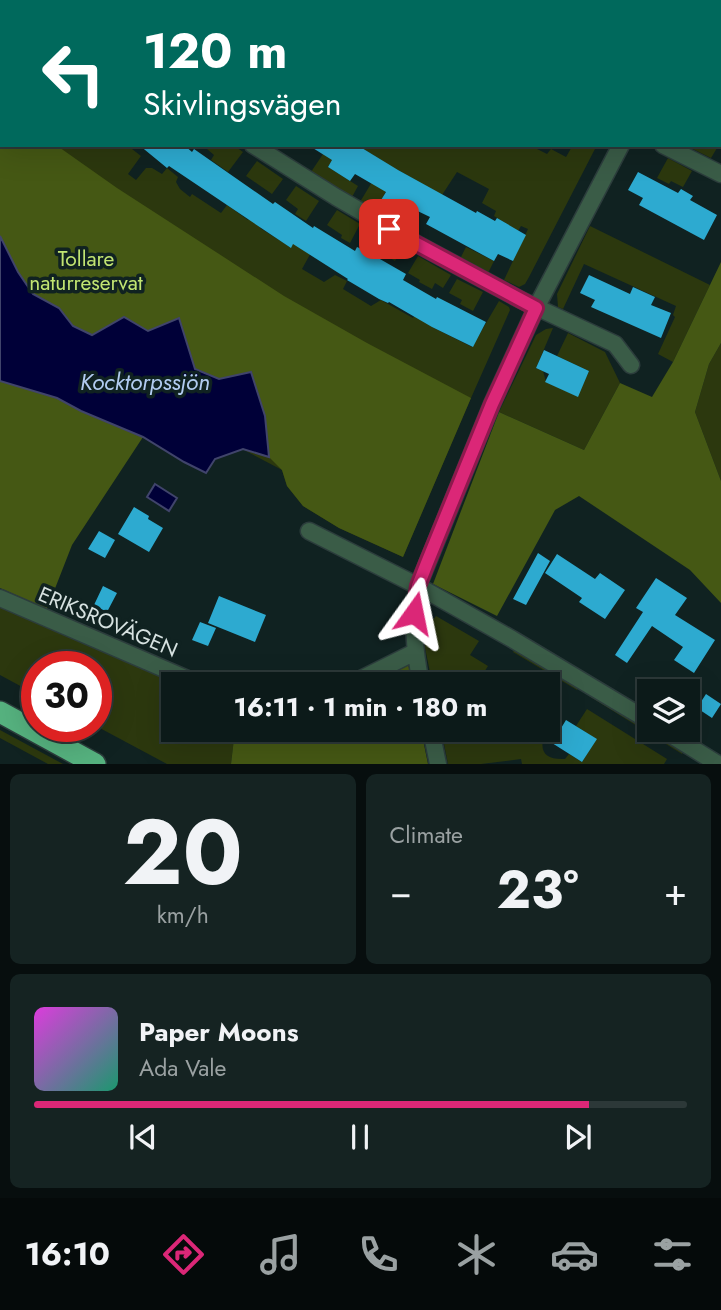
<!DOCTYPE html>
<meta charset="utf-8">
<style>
body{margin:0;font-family:Jost,sans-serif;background:#152322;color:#f1f3f6;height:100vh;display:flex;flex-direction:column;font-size:26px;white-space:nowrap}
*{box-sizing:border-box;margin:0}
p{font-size:23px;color:#9aa1a2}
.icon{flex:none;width:38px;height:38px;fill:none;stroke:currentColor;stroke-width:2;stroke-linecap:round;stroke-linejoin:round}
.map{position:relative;height:764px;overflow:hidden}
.sheet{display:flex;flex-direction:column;gap:10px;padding:10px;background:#070e0e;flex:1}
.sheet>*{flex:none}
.top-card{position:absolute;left:0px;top:0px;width:721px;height:147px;box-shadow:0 7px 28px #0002,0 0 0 2px #2c3838;background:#00695c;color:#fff;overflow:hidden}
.controls{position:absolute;left:637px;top:679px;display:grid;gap:14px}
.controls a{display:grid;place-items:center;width:63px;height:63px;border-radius:0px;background:#0c1a19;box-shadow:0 7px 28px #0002,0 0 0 2px #2c3838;font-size:35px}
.speed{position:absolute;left:21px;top:651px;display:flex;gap:14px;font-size:35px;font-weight:700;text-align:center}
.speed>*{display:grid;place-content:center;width:91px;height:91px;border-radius:50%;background:#0c1a19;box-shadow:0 7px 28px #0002,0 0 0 2px #2c3838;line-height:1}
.speed .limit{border:10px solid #d22;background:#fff;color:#111}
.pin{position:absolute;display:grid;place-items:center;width:60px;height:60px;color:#fff;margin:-30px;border-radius:14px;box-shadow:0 4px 10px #0006}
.me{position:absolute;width:77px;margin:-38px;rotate:12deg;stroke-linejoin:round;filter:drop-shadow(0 0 5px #0008)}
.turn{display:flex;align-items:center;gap:24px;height:147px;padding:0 28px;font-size:32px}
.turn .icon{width:91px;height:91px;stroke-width:2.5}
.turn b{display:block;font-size:49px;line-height:60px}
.big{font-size:52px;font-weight:700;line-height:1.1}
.sheet .tile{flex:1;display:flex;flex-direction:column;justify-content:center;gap:10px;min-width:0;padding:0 24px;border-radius:10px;background:#152322}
.sheet .dial{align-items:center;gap:0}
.dial b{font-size:91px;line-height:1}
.song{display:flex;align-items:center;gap:21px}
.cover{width:84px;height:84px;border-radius:10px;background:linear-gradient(135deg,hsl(300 70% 55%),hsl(160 70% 35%))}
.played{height:7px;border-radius:4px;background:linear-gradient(90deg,#db2777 85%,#2c3838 85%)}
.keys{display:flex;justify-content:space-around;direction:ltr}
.heat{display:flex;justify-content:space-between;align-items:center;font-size:38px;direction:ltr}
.sheet .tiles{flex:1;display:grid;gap:10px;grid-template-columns:1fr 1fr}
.tile:last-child{grid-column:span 2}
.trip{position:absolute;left:161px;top:672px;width:399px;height:70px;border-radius:0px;background:#0c1a19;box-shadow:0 7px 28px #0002,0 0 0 2px #2c3838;font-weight:700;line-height:70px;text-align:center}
.tab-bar{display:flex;height:112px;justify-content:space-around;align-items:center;background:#050a0a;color:#9aa1a2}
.tab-bar .icon{width:49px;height:49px}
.tab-bar .active{color:#db2777}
.tab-bar b{font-size:32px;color:#f1f3f6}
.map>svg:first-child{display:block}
.green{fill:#2c380e}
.forest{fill:#455814}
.water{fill:#000038;stroke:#40446b;stroke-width:2}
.building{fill:#2daad0}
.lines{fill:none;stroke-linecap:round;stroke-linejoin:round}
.street-casing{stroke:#2c3d3c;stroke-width:19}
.highway-casing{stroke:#2c3d3c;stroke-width:24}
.path{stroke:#667574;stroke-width:3.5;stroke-dasharray:5 3.5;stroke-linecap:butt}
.street{stroke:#3a5c47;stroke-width:16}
.highway{stroke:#56b27f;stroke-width:21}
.route-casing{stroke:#8e194d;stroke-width:18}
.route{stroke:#db2777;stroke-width:12}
.labels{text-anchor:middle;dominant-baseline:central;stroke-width:7;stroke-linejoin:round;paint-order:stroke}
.park-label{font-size:21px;fill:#c2e572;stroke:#102221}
.street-label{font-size:21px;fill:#d7e2e1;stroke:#102221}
.water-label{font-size:23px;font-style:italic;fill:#b2ccf1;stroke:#102221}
</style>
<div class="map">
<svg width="721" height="764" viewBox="0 0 721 764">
<rect width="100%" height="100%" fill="#102221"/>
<path class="green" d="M 0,60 L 2,61 L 2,145 L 130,145 L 133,148 L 132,149 L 141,156 L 128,174 L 136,180 L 146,168 L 152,168 L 162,174 L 167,168 L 178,177 L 176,182 L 180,189 L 190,197 L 192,194 L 221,213 L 227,205 L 248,220 L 254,213 L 264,219 L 260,228 L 290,247 L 297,238 L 313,249 L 302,269 L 324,282 L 335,275 L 347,281 L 343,289 L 371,306 L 381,300 L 413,318 L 417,311 L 432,327 L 472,347 L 499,301 L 509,307 L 510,310 L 471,398 L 403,557 L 339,528 L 303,506 L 287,486 L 282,470 L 0,322 Z
M 210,145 L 233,145 L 243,152 L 228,172 L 211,160 L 214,155 L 207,149 Z
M 329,145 L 341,145 L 328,167 L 358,186 L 352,197 L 311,172 Z
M 357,145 L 529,145 L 547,154 L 551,149 L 566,157 L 573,145 L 597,145 L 529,277 L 525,284 L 519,287 L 504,280 L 528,229 L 521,226 L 518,231 L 494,216 L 496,211 L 482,203 L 489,189 L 457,172 L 442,195 L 398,170 L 381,200 L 401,212 L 395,222 L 360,202 L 384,162 Z
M 712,145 L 717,148 L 711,158 L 687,146 Z
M 668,158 L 692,171 L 683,187 L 671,181 L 669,184 L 657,178 Z
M 257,161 L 283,179 L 272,194 L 246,176 Z
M 296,186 L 319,201 L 306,221 L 295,214 L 298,209 L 286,200 Z
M 337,210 L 360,224 L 350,243 L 341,238 L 342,235 L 327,225 Z
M 590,226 L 710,285 L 673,362 L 658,354 L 675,317 L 673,315 L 676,306 L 584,264 L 563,309 L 558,307 L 557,294 Z
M 375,235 L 402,249 L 395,261 L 369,246 Z
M 466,247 L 494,261 L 488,273 L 460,259 Z
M 418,256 L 451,275 L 443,288 L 435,283 L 432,289 L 419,282 L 420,280 L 408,273 Z
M 457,279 L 483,292 L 473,311 L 460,304 L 462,300 L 449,293 Z
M 553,328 L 536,368 L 543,371 L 546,382 L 577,396 L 589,371 L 557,356 L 568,333 L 605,352 L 620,383 L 584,450 L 499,412 L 536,335 L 546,329 Z
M 721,343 L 721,481 L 695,412 L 709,364 Z
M 0,605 L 180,684 L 173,684 L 173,730 L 235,730 L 231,764 L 167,764 L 96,726 L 96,667 L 37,667 L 37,695 L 0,675 Z
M 436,616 L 479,641 L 470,655 L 488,666 L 481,677 C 471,672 464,675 456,681 L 451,678 L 432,682 L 423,638 L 425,630 Z
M 515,649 L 579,686 L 577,690 L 513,652 Z
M 591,693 L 684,750 L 682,754 L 589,696 Z
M 587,709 L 667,759 L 664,764 L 522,764 L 521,759 L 481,764 L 448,764 L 444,744 L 475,730 L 493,730 L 501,738 L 509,730 L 546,730 C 538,750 543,760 565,759 L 569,754 L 582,762 L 596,739 L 576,726 Z
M 0,730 L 63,764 L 48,764 L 0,738 Z"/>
<path class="forest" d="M 0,106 L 2,107 L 2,145 L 56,145 L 117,188 L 284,296 L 367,343 L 471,398 L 403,557 L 339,528 L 303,506 L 287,486 L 282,470 L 269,457 L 265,416 L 219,379 L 195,369 L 179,318 L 148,331 L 124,317 L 92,335 L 73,326 L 59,308 L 33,294 L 18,272 L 0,236 Z
M 721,262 L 721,343 L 709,364 L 695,412 L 721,481 L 721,603 L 690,570 L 579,496 L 555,510 L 497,616 L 433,584 L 499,412 L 584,450 L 620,383 L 652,397 L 673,362 Z
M 0,381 L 57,398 L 81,411 L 143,437 L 72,545 L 47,609 L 0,588 Z
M 408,663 L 412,684 L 369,684 Z
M 235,730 L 421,730 L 428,764 L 231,764 Z"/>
<path class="water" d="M 0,236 L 18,272 L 33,294 L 59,308 L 73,326 L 92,335 L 124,317 L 148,331 L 179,318 L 195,369 L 219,379 L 251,372 L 265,416 L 269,457 L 243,449 L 215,459 L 206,473 L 184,462 L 143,437 L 81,411 L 57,398 L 0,381 Z
M 155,484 L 177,498 L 169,511 L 147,497 Z"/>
<path class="building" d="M 139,145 L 184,145 L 192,152 L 194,149 L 273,204 L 275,202 L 313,228 L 314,226 L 355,251 L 357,247 L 366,251 L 406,274 L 403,280 L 436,299 L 437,297 L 486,322 L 473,347 L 432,327 L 389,302 L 388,303 L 379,299 L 347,280 L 348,279 L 293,244 L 291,248 L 169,166 L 167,168 Z
M 308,145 L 357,145 L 398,170 L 476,213 L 477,211 L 495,221 L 497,218 L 526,235 L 513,261 L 498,254 L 494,261 L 426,224 L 430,217 L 405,205 L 401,212 L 381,200 L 386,192 L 355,174 L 350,181 L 328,167 L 332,160 Z
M 638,172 L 678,193 L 681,189 L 693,196 L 690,200 L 717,215 L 704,240 L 639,205 L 643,198 L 628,190 Z
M 589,275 L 630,294 L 633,287 L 655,297 L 651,305 L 671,313 L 661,338 L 591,307 L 595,300 L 580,293 Z
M 544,350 L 589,371 L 578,397 L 545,382 L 549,374 L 536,368 Z
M 134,507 L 149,516 L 148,519 L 163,528 L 149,552 L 118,534 Z
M 99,531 L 115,540 L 105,558 L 88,549 Z
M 538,553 L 550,561 L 526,605 L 513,599 Z
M 557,554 L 595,579 L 600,573 L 625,590 L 605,619 L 579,602 L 582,598 L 545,573 Z
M 656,578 L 687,598 L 675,615 L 715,640 L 694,673 L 674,660 L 683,647 L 652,626 L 627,663 L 615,655 L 643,612 L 636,608 Z
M 103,586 L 117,593 L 107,612 L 94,605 Z
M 219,596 L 266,615 L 255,642 L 208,623 Z
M 200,622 L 216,628 L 208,646 L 192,640 Z
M 706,694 L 721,704 L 712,718 L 697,708 Z
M 566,720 L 597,739 L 582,762 L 552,743 Z"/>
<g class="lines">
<g class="street-casing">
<path id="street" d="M 43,0 L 46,2
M 414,0 L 416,2
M 707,2 L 708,0
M 253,145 L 336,197 L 417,244 L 521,300 L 615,344 L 631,365
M 663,145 L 721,174
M 309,531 L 418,586 L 512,639 L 649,721
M 0,598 L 199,684
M 351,684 L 415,652
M 421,684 C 414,648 412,623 418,586 L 492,404 L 536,308 L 621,145
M 431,730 L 438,764
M 663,730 L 718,764"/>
</g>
<g class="highway-casing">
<path id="highway" d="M 0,712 L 95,764"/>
</g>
<path class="path" d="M 626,0 L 628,2
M 637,2 L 638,0
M 719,53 L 721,54"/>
<use href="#street" class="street"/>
<use href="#highway" class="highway"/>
</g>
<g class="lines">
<g class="route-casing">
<path id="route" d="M 389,229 L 536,308 L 492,404 L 427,563 L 418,586 L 414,613"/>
</g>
<use href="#route" class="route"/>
</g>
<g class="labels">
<g class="park-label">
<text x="86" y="259">Tollare<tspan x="86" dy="24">naturreservat</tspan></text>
</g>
<g class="street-label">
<text transform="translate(108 622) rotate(23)">ERIKSROVÄGEN</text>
</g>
<g class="water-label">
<text x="145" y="382">Kocktorpssjön</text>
</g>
</g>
</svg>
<div class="controls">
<a><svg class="icon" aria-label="layers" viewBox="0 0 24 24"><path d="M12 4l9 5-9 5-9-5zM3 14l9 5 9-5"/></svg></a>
</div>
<div class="speed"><div class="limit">30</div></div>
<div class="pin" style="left:389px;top:229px;background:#d93025"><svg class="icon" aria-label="arrive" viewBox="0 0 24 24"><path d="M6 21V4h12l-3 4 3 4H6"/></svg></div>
<svg class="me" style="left:414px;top:613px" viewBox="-20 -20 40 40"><path d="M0-17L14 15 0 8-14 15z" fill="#db2777" stroke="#fff" stroke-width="4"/></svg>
<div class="trip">16:11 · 1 min · 180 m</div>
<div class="top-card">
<div class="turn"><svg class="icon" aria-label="left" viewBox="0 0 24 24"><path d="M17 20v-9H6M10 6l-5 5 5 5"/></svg><div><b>120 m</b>Skivlingsvägen</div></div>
</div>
</div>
<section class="sheet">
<div class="tiles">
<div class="tile dial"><b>20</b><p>km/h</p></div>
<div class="tile"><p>Climate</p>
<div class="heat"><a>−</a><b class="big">23°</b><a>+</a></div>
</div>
<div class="tile">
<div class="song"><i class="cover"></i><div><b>Paper Moons</b><p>Ada Vale</p></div></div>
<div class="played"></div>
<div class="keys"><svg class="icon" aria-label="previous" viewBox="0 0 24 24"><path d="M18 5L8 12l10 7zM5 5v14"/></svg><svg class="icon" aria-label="pause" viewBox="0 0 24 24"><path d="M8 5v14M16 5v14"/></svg><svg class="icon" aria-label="next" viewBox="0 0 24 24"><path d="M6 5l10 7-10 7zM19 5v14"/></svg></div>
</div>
</div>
</section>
<nav class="tab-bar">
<b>16:10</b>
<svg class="icon active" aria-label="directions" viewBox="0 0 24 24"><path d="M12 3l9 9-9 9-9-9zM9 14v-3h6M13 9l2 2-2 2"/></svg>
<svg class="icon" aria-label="music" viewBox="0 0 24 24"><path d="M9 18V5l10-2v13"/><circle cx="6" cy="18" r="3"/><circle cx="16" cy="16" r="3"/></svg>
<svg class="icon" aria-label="phone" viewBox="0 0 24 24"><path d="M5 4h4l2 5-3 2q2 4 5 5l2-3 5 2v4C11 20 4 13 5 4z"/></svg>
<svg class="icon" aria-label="climate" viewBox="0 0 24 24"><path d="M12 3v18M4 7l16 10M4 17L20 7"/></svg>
<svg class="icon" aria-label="car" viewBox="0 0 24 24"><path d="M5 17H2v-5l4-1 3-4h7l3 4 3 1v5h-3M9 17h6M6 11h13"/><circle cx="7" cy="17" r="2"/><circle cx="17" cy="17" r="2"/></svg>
<svg class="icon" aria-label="filters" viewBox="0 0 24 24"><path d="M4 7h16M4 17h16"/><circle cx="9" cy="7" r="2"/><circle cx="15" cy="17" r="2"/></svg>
</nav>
